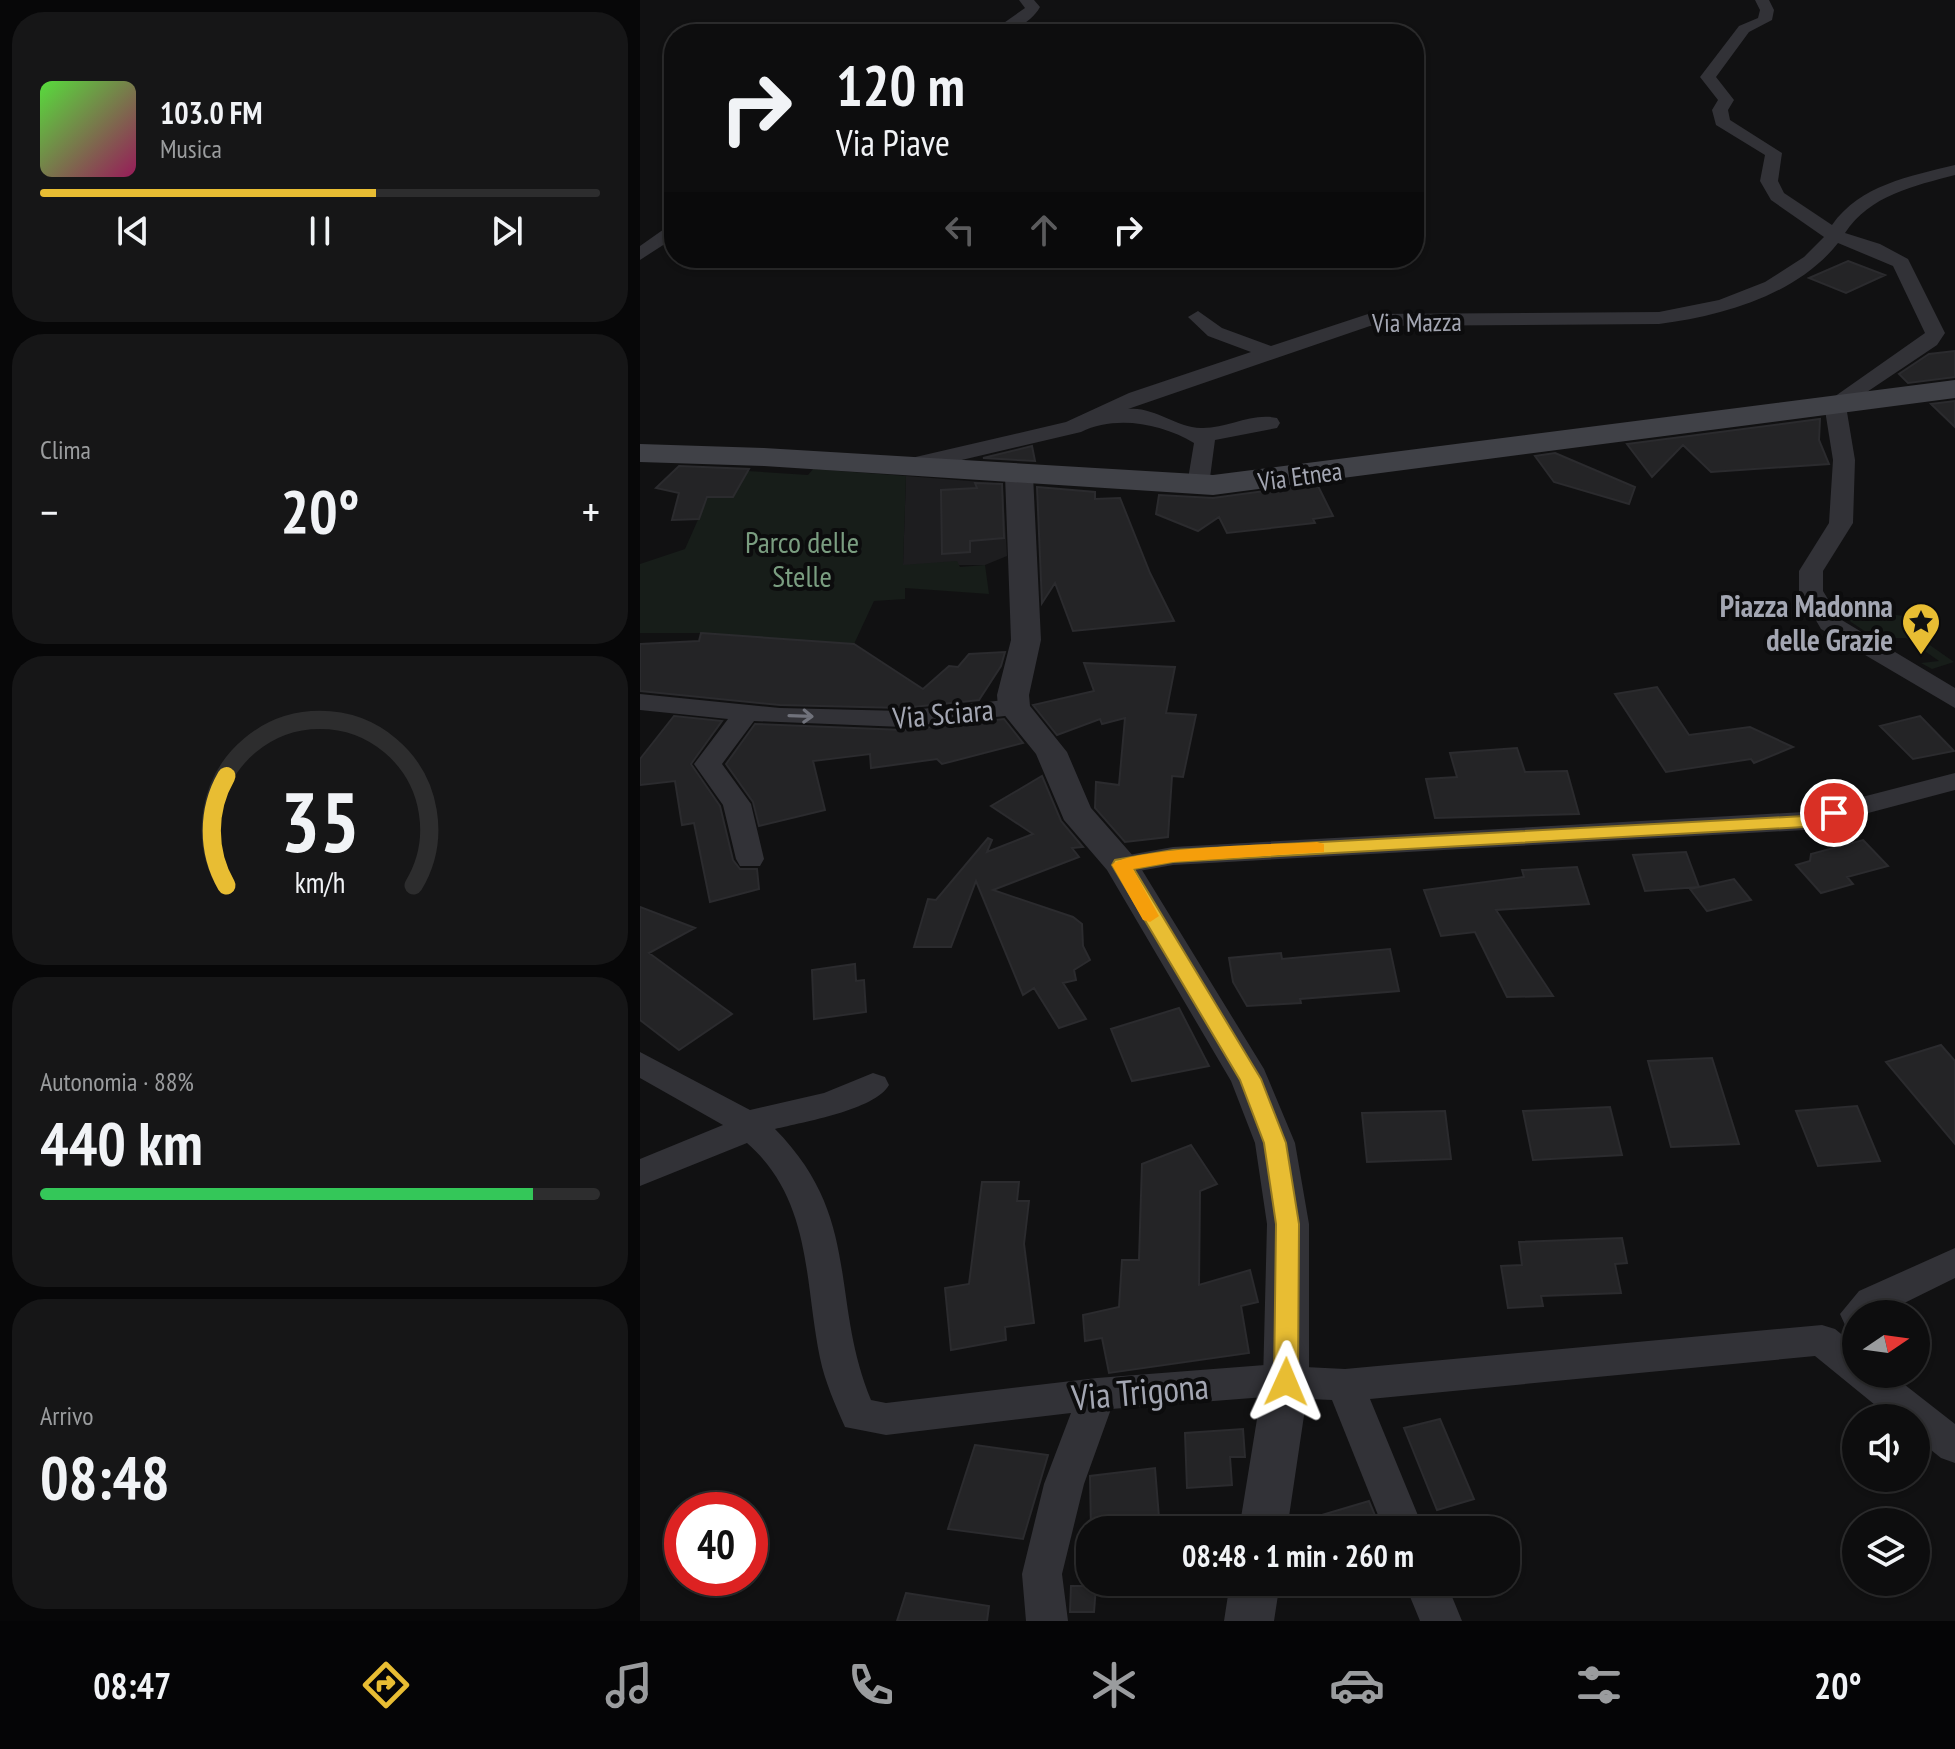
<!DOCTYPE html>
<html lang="it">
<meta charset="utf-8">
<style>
body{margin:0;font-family:"PT Sans Narrow",sans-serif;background:#161617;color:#f1f3f6;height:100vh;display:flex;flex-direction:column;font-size:30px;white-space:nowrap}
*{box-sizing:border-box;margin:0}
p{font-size:26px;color:#9a9c9e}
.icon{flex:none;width:44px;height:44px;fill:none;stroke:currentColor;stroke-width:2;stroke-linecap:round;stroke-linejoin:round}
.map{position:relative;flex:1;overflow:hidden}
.panel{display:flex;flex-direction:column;gap:12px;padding:12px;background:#070708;width:640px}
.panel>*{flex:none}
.top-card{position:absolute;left:24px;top:24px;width:760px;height:244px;border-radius:32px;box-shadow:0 2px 6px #0004,0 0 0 2px #2d2d2e;background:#0d0d0e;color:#f1f3f6;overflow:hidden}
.needle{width:52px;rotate:77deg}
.fabs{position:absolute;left:1202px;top:1300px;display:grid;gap:16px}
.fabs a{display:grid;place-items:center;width:88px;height:88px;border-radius:50%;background:#0d0d0e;box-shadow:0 2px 6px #0004,0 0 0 2px #2d2d2e;font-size:40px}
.speed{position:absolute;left:24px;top:1492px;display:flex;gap:16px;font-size:40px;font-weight:700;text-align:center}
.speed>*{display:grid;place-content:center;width:104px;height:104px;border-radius:50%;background:#0d0d0e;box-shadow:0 2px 6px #0004,0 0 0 2px #2d2d2e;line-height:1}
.speed .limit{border:12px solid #d22;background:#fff;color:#111}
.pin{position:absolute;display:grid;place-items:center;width:68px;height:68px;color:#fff;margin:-34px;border:4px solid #fff;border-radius:50%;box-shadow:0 2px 8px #0007}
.me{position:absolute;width:88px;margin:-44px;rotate:1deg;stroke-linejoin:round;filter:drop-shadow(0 0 6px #0008)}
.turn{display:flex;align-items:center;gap:28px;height:168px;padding:0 40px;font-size:36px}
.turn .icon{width:104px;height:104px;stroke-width:2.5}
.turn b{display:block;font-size:56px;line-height:68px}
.lanes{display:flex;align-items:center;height:76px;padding:0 40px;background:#0003;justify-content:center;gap:40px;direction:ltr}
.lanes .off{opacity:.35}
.big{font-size:60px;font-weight:700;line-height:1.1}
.panel .card{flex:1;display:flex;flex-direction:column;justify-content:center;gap:12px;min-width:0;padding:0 28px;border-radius:32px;background:#161617}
.panel .dial{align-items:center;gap:0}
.dial svg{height:208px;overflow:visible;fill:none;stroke:#2d2d2e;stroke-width:7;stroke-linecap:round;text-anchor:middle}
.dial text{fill:#f1f3f6;stroke:none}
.song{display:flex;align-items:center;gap:24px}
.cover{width:96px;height:96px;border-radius:12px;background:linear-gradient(135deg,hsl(110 70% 55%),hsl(330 70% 35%))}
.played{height:8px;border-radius:4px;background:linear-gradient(90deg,#e8bd33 60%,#2d2d2e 60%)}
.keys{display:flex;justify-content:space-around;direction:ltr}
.heat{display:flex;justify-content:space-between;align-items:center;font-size:44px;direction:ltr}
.charge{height:12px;border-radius:6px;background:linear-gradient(90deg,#34c759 88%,#2d2d2e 0)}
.trip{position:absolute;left:436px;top:1516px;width:444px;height:80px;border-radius:32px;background:#0d0d0e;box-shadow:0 2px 6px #0004,0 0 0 2px #2d2d2e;font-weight:700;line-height:80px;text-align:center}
.tabs{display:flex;height:128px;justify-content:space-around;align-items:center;background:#050506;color:#9a9c9e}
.tabs .icon{width:56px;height:56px}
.tabs .selected{color:#e8bd33}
.tabs b{font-size:36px;color:#f1f3f6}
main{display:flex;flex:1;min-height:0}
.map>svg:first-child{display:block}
.built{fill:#1d1d1f}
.green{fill:#171d19}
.building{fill:#242426;stroke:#2b2b2e;stroke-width:2}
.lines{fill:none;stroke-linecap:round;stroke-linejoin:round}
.minor{fill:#323237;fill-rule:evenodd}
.tertiary{fill:#323237;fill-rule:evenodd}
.secondary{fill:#404147;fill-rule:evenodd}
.oneway{stroke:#70727b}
.route{fill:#e8bd33;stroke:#977b21;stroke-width:2}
.slow{fill:#f59e0b}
.labels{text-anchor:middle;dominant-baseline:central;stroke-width:8;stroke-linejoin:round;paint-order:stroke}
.far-street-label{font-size:26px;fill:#a3a6b2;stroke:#0c0c0d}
.park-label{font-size:30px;fill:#7a9d80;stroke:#0c0c0d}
.poi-label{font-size:30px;font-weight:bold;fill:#a3a6b2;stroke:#0c0c0d;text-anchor:end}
.street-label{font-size:30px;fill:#a3a6b2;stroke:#0c0c0d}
.near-street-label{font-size:36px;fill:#a3a6b2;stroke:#0c0c0d}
</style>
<main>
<section class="panel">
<div class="card">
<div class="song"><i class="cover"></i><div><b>103.0 FM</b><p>Musica</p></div></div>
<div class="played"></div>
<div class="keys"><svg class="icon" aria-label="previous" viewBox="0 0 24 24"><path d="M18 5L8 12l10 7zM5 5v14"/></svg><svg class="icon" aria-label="pause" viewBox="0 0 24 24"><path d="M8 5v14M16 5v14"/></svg><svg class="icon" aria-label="next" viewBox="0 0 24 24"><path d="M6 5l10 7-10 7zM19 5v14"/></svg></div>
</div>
<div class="card"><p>Clima</p>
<div class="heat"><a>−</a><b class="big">20°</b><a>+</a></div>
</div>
<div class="card dial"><svg viewBox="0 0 100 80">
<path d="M14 69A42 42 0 1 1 86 69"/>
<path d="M14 69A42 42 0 0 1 14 27" stroke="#e8bd33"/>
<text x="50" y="56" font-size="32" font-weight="700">35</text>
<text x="50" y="72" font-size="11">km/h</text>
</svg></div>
<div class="card"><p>Autonomia · 88%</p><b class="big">440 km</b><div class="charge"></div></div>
<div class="card"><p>Arrivo</p><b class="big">08:48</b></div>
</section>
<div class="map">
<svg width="1315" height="1621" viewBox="0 0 1315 1621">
<rect width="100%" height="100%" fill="#111112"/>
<path class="built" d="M 266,476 L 355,483 L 363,489 L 367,556 L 345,565 L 263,565 Z"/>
<path class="green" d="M 173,469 L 266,476 L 263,565 L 317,561 L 320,567 L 345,565 L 349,594 L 265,588 L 265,599 L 234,601 L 214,644 L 61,633 L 0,633 L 0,564 L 45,549 L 68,497 L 93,497 L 108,471 L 168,475 Z
M 1197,606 L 1270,617 L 1277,636 L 1314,662 L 1292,669 L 1281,663 L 1299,661 L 1266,638 L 1235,638 L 1211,622 Z"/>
<path class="building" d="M 1208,261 L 1245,275 L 1206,293 L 1169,278 Z
M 1315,351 L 1315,377 L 1268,383 L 1259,374 L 1289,354 Z
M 1315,401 L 1315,427 L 1291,404 Z
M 1180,419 L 1179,440 L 1189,464 L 1071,472 L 1043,445 L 1012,477 L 987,444 Z
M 392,446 L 395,461 L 343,458 Z
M 915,453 L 995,487 L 989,504 L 914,482 L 895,456 Z
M 39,466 L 109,469 L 93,497 L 67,497 L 59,519 L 32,520 L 39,493 L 16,488 Z
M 335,483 L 362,484 L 364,538 L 330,541 L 330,552 L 302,554 L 301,490 L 337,488 Z
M 677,484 L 693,516 L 673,519 L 675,523 L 587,533 L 579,517 L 558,531 L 516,514 L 519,495 L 573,498 Z
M 397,487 L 455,492 L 455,499 L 480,498 L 510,573 L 534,621 L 433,631 L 415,583 L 402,603 Z
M 61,633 L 214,644 L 283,689 L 309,666 L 318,667 L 329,654 L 365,652 L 361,666 L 339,700 L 263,708 L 140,705 L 0,691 L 0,644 L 59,641 Z
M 444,663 L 535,667 L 526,713 L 556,715 L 543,777 L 532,776 L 528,837 L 485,842 L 455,808 L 456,782 L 479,785 L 485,718 L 462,724 L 460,719 L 417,735 L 393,705 L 454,691 Z
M 1017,687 L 1049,735 L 1110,727 L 1153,747 L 1114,763 L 1111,759 L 1026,772 L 975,694 Z
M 34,716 L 82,721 L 51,764 L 80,806 L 93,860 L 100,869 L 117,869 L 119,889 L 70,902 L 54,823 L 42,825 L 35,781 L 0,785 L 0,759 Z
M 1280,716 L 1314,751 L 1273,759 L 1240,726 Z
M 364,719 L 383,743 L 302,764 L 297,759 L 231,768 L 230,754 L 173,761 L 185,810 L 119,826 L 113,802 L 86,764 L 115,724 L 263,730 Z
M 877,748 L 885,772 L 927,771 L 939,814 L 795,818 L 786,779 L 817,777 L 810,753 Z
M 402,776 L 421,821 L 443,847 L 432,848 L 439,857 L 353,890 L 433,917 L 442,924 L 443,946 L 450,960 L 434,970 L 436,980 L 423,983 L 446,1019 L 419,1028 L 394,988 L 383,995 L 336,881 L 311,947 L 274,947 L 288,899 L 296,900 L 348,838 L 352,840 L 347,852 L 393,834 L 351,806 Z
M 1223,840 L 1248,866 L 1207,877 L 1213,884 L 1181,893 L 1156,865 L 1170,861 L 1171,854 Z
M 1046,852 L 1059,887 L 1094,879 L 1111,900 L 1067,911 L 1050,889 L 1059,887 L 1005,891 L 993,855 Z
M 937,867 L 949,904 L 856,910 L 913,996 L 867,997 L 835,932 L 801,936 L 784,890 L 884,877 L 882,870 Z
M 0,907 L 55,928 L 9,953 L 92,1014 L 39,1050 L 0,1020 Z
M 750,949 L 759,991 L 660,999 L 661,1003 L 607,1006 L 593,982 L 589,958 L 641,953 L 642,959 Z
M 215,964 L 216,981 L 224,980 L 226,1012 L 174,1019 L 172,970 Z
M 539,1008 L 569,1066 L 492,1081 L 471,1029 Z
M 1301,1045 L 1315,1061 L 1315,1144 L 1246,1062 Z
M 1072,1058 L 1099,1144 L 1031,1147 L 1008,1061 Z
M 1217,1106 L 1240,1161 L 1178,1166 L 1156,1111 Z
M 970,1107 L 982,1155 L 893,1160 L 883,1111 Z
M 805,1111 L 811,1159 L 727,1162 L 722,1113 Z
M 551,1145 L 577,1184 L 560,1191 L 559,1285 L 610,1270 L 618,1302 L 601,1306 L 609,1353 L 469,1373 L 462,1338 L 445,1341 L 443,1315 L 479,1307 L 482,1260 L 499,1260 L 502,1164 Z
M 342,1182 L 379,1182 L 377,1201 L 389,1201 L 384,1244 L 394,1323 L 365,1327 L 366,1340 L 311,1350 L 305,1288 L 329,1284 Z
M 982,1238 L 987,1263 L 975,1264 L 981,1293 L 901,1296 L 903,1306 L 868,1308 L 861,1266 L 882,1265 L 879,1242 Z
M 800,1419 L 834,1499 L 797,1510 L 764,1428 Z
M 603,1429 L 605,1457 L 590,1457 L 592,1485 L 547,1488 L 545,1433 Z
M 335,1445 L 408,1455 L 383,1539 L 308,1529 Z
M 515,1468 L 520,1530 L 451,1530 L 450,1476 Z
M 729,1501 L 741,1530 L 656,1530 L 655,1523 Z
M 431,1586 L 456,1586 L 454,1612 L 430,1612 Z
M 266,1593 L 349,1606 L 347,1621 L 257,1621 Z"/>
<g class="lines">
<path class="minor" d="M 379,0 L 394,0 L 400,7 C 390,25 367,34 348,34 L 385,8 Z
M 1115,0 L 1129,0 L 1134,10 L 1132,20 L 1109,32 L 1076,77 L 1094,100 L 1088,110 L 1090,120 L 1142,153 L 1138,181 L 1144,193 L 1192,225 C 1220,185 1270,176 1315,165 L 1315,175 C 1274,186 1230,195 1205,233 L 1240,244 L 1268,259 L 1305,333 L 1297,345 L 1206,406 L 1215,460 L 1213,523 L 1183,571 L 1183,591 L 1200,619 L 1315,688 L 1315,708 L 1181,629 L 1159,591 L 1159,571 L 1189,523 L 1193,460 L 1184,404 L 1285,333 L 1253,266 L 1198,243 C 1157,295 1082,316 1019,324 L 730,326 L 488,409 C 513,406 535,427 561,428 C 586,429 612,412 637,418 L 640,423 L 637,428 L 575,440 L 569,485 L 558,492 L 547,485 L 554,443 C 521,423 475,415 441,432 L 262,474 L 251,467 L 254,462 L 426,422 L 489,393 L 611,352 L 568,336 L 548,317 L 558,311 L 582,328 L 631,346 L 728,314 L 1019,312 L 1079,300 L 1125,282 L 1164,257 L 1184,237 L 1131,200 L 1120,181 L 1125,155 L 1076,125 L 1072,110 L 1078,100 L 1060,77 L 1099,26 L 1118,18 L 1120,10 Z
M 34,222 L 34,238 L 0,260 L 0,246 Z
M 0,694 L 140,708 L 263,711 L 374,699 L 387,707 L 374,715 L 263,727 L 114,721 L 82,764 L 111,804 L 124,859 L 120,866 L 100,866 L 96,859 L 83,805 L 54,764 L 88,719 L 0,710 Z
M 1315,773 L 1315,790 L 1164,830 L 533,865 L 482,874 L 472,872 L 468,865 L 472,858 L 533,847 L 1164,812 Z
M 0,1052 L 110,1110 L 184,1093 L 233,1073 L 245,1077 L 249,1085 C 235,1110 163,1122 135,1129 C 223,1218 189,1298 231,1400 L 246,1403 L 457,1378 L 625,1365 L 705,1369 L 1182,1325 L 1195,1329 L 1216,1346 L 1216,1374 L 1251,1374 L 1315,1424 L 1315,1463 L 1301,1458 L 1276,1438 L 1276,1418 L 1251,1418 L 1175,1356 L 730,1399 L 784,1530 L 744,1530 L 692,1400 L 625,1397 L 471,1409 L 444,1484 L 422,1574 L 428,1621 L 386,1621 L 382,1574 L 404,1484 L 431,1413 L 246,1435 L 205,1427 C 195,1404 185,1382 180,1358 C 164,1280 172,1200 107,1143 L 0,1186 L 0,1159 L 83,1125 L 0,1078 Z
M 1315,1248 L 1315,1278 L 1242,1314 L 1216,1314 L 1216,1328 L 1205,1325 L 1200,1314 L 1219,1291 Z
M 764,1582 L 806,1582 L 822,1621 L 780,1621 Z"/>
<path class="tertiary" d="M 379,467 L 389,469 L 393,475 L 401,640 L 389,695 L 390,706 L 427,752 L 451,808 L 494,857 L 624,1069 L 655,1143 L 669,1224 L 669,1382 L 647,1530 L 599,1530 L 623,1382 L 627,1224 L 615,1143 L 591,1081 L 467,870 L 424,820 L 396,754 L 358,707 L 357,695 L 371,640 L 365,475 L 369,469 Z
M 590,1582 L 640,1582 L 634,1621 L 584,1621 Z"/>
<path class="secondary" d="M 1315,380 L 1315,398 L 573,495 L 124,466 L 0,462 L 0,444 L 124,448 L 573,475 Z"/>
</g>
<defs><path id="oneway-shaft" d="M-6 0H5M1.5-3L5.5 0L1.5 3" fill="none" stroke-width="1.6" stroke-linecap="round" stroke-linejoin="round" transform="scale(2)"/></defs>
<use class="oneway" href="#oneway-shaft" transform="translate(161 716) rotate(2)"/>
<path class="route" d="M 1194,808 L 1203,813 L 1201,817 L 1164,827 L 533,862 L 494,869 L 621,1079 L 646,1143 L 659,1224 L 658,1382 L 655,1389 L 646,1392 L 638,1389 L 634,1382 L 636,1224 L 624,1143 L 600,1080 L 472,865 L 475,860 L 533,850 L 1164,816 Z"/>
<path class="slow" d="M 677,842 L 684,844 L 684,852 L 533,862 L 493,869 L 519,916 L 510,922 L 503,920 L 472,865 C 488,847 645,844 677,842 Z"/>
<defs>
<g id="sight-pin" transform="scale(2)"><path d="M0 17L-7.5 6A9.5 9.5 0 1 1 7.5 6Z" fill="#e8bd33" stroke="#0c0c0d"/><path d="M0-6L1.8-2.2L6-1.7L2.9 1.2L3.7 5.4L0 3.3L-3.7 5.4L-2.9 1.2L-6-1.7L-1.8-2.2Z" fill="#111"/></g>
</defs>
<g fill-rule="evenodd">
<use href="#sight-pin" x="1281" y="622"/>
</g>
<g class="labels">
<g class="far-street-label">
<text transform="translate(777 322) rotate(-1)">Via Mazza</text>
<text transform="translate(660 476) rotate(-8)">Via Etnea</text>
</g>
<g class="park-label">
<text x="162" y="541">Parco delle<tspan x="162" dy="34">Stelle</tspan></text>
</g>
<g class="poi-label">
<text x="1253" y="605">Piazza Madonna<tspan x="1253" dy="34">delle Grazie</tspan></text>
</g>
<g class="street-label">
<text transform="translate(303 713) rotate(-5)">Via Sciara</text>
</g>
<g class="near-street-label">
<text transform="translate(500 1391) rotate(-5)">Via Trigona</text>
</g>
</g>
</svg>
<div class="fabs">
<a><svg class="needle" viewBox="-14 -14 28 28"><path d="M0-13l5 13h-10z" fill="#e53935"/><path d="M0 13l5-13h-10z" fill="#9a9c9e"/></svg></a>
<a><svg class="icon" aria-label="sound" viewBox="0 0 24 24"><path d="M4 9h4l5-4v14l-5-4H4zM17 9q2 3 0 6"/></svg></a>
<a><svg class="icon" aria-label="layers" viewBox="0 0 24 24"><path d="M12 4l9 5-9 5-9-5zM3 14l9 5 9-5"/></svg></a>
</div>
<div class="speed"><div class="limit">40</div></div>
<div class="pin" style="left:1194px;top:813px;background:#d93025"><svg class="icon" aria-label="arrive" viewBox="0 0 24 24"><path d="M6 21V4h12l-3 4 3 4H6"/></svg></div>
<svg class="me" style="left:646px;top:1382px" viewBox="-20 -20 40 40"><path d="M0-17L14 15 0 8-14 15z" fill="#e8bd33" stroke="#fff" stroke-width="4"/></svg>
<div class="trip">08:48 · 1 min · 260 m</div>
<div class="top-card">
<div class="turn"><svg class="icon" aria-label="right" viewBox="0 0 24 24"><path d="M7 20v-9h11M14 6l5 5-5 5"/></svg><div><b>120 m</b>Via Piave</div></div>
<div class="lanes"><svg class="icon off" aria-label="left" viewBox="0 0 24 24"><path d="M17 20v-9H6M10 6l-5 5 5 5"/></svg><svg class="icon off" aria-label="ahead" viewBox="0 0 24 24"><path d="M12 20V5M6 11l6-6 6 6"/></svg><svg class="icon" aria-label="right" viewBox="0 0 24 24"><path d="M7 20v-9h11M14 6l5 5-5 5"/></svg></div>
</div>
</div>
</main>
<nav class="tabs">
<b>08:47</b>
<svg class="icon selected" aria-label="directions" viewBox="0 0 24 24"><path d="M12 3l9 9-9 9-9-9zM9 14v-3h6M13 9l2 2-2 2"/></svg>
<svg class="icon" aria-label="music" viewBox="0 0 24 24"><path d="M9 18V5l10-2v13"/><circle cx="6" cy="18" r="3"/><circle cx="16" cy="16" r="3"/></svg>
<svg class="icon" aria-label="phone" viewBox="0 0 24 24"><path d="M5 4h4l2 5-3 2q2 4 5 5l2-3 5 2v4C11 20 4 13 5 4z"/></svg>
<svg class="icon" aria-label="climate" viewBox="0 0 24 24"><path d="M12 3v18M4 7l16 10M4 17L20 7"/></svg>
<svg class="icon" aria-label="car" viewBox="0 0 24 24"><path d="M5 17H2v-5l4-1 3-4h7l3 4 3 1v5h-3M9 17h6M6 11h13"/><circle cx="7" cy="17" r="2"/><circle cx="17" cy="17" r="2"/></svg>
<svg class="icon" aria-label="filters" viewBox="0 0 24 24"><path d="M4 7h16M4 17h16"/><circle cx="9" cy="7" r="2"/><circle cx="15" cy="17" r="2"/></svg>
<b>20°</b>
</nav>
